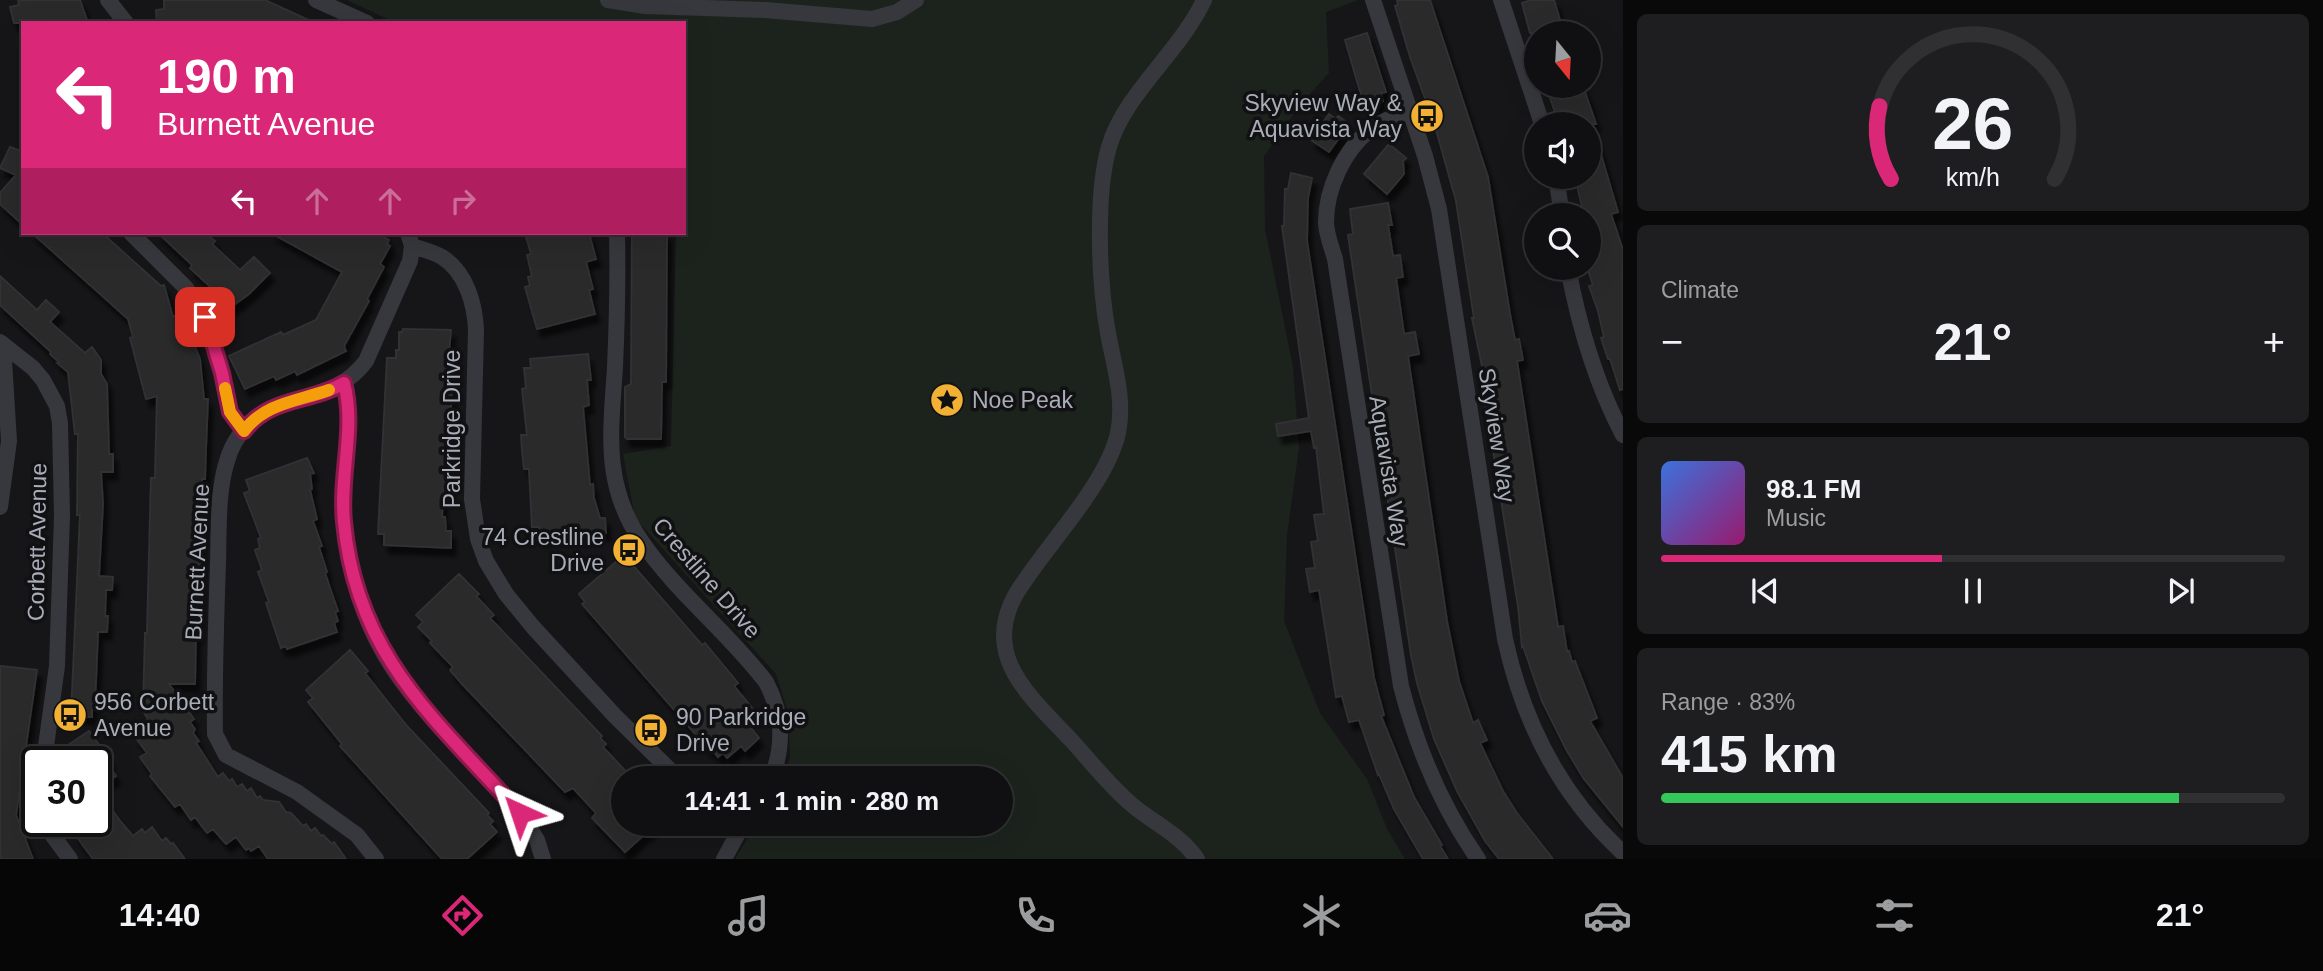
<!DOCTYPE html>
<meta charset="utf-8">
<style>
body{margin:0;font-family:Helvetica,sans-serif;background:#1e1e20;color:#f1f3f6;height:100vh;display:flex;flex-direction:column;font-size:26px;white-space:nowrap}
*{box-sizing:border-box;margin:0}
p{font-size:23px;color:#9c9d9f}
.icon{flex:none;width:38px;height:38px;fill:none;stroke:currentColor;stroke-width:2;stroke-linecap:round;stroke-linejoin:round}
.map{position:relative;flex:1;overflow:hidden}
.panel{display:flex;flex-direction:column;gap:14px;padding:14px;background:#09090a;width:700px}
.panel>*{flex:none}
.banner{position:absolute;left:21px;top:21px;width:665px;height:214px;border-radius:0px;box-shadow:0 7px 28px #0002,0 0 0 2px #303032;background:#db2777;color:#fff;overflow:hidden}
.needle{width:46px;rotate:162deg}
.buttons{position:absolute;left:1524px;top:21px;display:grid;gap:14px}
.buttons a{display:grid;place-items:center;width:77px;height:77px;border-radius:50%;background:#101012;box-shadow:0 7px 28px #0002,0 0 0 2px #303032;font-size:35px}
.speed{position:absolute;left:21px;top:746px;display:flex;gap:14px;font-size:35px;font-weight:700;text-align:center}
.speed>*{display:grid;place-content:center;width:91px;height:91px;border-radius:50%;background:#101012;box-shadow:0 7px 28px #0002,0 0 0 2px #303032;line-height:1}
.speed .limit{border:4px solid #111;border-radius:10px;background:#fff;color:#111}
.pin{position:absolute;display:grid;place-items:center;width:60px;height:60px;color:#fff;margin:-30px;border-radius:14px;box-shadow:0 4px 10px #0006}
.me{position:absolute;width:77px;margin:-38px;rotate:318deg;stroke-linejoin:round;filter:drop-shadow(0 0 5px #0008)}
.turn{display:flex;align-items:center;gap:24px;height:147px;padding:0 21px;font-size:32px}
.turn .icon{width:91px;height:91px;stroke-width:2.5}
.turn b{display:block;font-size:49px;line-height:60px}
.lanes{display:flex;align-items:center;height:66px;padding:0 21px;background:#0003;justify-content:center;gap:35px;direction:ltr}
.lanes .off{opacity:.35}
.big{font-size:52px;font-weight:800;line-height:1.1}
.panel .tile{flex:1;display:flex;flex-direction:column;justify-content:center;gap:10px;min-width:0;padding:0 24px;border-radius:10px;background:#1e1e20}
.panel .dial{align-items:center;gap:0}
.dial svg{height:182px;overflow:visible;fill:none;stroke:#303032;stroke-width:7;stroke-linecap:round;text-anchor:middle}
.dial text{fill:#f1f3f6;stroke:none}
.song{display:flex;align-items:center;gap:21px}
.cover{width:84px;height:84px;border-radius:10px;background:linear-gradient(135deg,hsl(220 70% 55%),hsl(320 70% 35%))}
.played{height:7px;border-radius:4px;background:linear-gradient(90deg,#db2777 45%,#303032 45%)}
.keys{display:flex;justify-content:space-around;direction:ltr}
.heat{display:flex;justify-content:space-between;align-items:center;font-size:38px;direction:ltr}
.charge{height:10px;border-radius:5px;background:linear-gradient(90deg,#34c759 83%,#303032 0)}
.trip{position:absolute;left:611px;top:766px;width:402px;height:70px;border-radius:35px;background:#101012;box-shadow:0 7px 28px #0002,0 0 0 2px #303032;font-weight:800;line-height:70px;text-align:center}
.tab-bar{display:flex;height:112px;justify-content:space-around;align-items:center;background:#060607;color:#9c9d9f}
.tab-bar .icon{width:49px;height:49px}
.tab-bar .selected{color:#db2777}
.tab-bar b{font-size:32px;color:#f1f3f6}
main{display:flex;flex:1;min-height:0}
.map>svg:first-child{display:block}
.green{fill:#1c231d}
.building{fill:#29292c;stroke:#303034;stroke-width:2;filter:url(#shadow)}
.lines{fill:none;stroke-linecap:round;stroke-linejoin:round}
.street{stroke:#37383d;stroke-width:16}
.route-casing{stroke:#8e194d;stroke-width:18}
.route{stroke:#db2777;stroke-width:12}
.slow{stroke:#f59e0b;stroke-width:12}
.labels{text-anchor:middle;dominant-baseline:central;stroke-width:7;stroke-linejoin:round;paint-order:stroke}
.poi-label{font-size:23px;fill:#a8adb8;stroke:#111113;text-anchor:start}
.street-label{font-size:23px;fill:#a8adb8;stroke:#111113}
</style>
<main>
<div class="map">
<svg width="1623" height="859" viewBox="0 0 1623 859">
<defs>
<filter id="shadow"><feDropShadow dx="4.5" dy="8" stdDeviation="2" flood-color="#0009"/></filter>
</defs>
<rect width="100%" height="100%" fill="#161618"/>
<path class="green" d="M 347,0 L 1358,0 L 1326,12 L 1329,73 L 1300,105 L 1264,156 L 1265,229 L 1293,367 L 1299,448 L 1287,535 L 1284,621 L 1320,713 L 1367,779 L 1387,829 L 1405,859 L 735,859 L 756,824 L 1001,824 L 1001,779 L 782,779 L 790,757 L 788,712 L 776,674 L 635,518 L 623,454 L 671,446 L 676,233 L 684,233 L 684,23 L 396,23 Z"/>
<path class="building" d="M 18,0 L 80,0 L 88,23 L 14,23 L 10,7 L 19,5 Z
M 164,0 L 265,0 L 315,23 L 157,23 L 156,10 L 164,9 Z
M 1397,0 L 1430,0 L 1488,177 L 1510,314 L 1515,340 L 1519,339 L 1523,360 L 1517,361 L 1558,627 L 1563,626 L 1567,652 L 1569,651 L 1572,662 L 1575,661 L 1597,718 L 1590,721 L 1623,778 L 1623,827 L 1584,779 L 1567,751 L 1542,701 L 1523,646 L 1522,647 L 1518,606 L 1493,450 L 1496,450 L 1491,419 L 1486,411 L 1483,371 L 1472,318 L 1474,318 L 1456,201 L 1435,126 L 1410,57 L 1395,6 L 1398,5 Z
M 1531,0 L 1554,0 L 1564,33 L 1530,33 L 1522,3 Z
M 1367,33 L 1386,92 L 1381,93 L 1383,101 L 1366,112 L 1345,40 Z
M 1546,86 L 1583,86 L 1596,124 L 1592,124 L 1618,212 L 1611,214 L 1623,250 L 1623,389 L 1620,390 L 1610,359 L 1608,359 L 1601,338 L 1604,337 L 1598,311 L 1589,286 L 1593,285 L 1589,273 L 1589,215 L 1584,215 L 1575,177 L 1589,177 L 1590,124 L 1559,124 Z
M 1329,114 L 1336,119 L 1338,116 L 1349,124 L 1329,152 L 1311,140 Z
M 1389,144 L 1406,158 L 1403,161 L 1404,174 L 1387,194 L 1364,174 Z
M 10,147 L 23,152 L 23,225 L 0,204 L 0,193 L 16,175 L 0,168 Z
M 1291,173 L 1312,178 L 1308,198 L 1307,241 L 1374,678 L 1384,715 L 1381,716 L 1414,797 L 1442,845 L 1440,846 L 1448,859 L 1423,859 L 1394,809 L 1379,774 L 1378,775 L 1359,720 L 1349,722 L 1342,696 L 1336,697 L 1319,590 L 1310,592 L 1306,569 L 1315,568 L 1311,542 L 1318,541 L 1314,515 L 1324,514 L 1316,447 L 1314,448 L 1311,431 L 1278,436 L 1276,424 L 1309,418 L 1282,226 L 1284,226 L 1285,189 L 1288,189 Z
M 1388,203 L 1392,225 L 1388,225 L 1393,256 L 1400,255 L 1403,277 L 1396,278 L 1404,334 L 1415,332 L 1419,354 L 1408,356 L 1447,621 L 1459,681 L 1473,723 L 1478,720 L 1487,740 L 1480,743 L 1503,791 L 1517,813 L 1553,859 L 1499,859 L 1485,841 L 1457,791 L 1434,739 L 1417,683 L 1411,655 L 1348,235 L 1353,234 L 1350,209 Z
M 32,233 L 102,233 L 161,286 L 164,285 L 173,317 L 182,313 L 200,359 L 204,399 L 208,399 L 206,448 L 205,479 L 202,479 L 199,634 L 196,634 L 195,684 L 169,684 L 194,719 L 190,722 L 195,729 L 193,733 L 199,741 L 196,743 L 218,777 L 223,773 L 229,781 L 232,779 L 237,787 L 242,784 L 247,791 L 251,788 L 257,798 L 260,796 L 263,800 L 279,802 L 286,812 L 291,813 L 303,826 L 306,824 L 311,831 L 315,828 L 321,836 L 323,835 L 332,844 L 334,842 L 346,859 L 268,859 L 259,846 L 251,851 L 249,848 L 246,850 L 236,837 L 226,844 L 213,829 L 207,833 L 195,817 L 191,820 L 180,804 L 175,807 L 150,776 L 152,774 L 140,757 L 147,753 L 135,737 L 141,732 L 137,728 L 148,719 L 143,711 L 145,633 L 147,633 L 151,478 L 155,478 L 157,396 L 146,399 L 130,338 L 133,337 L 128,319 Z
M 158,233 L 205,233 L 215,241 L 212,244 L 240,270 L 254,257 L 270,273 L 249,294 L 227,310 L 215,298 L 218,294 L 190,268 L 192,265 Z
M 271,233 L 386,233 L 383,237 L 389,240 L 387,244 L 390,246 L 380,264 L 384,267 L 367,299 L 369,301 L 344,346 L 346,351 L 297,375 L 295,371 L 276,380 L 274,376 L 245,389 L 229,356 L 281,332 L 283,335 L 316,320 L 342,272 Z
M 525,233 L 589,233 L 596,259 L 586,262 L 593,289 L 589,290 L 595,314 L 537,329 L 525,287 L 530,286 L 528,277 L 532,276 L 527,255 L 531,254 Z
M 632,233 L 667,233 L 666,382 L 662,382 L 661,439 L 627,439 L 625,437 L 625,387 L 631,384 Z
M 0,276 L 37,310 L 46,300 L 59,312 L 50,322 L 85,353 L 92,347 L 101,360 L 101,374 L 107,384 L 109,454 L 113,454 L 113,472 L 101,472 L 103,504 L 99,576 L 113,577 L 112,590 L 106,590 L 105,616 L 108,616 L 107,632 L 98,632 L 95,705 L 92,705 L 92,717 L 71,716 L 80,515 L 77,515 L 78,434 L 75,434 L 68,372 L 57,363 L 59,362 L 50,354 L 51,352 L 0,305 Z
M 403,329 L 451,330 L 449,352 L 449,384 L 452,384 L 450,433 L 447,433 L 442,517 L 445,517 L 446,531 L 451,531 L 451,548 L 384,545 L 384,534 L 378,534 L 387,358 L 396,358 L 396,350 L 399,350 L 399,332 L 402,332 Z
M 588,354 L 591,380 L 587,380 L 589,405 L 583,407 L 590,485 L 593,484 L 594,498 L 600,518 L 605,518 L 606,533 L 539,538 L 539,527 L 532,527 L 529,469 L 524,469 L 522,450 L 521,435 L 527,435 L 522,389 L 526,388 L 524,368 L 531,368 L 530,359 Z
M 307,458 L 314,473 L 310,474 L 312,489 L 310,490 L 317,519 L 313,521 L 322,546 L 319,547 L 327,572 L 325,573 L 338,611 L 335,612 L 338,621 L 334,623 L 337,632 L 287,649 L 286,646 L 281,648 L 266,603 L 269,602 L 258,572 L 262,570 L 255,550 L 260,548 L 258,539 L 261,538 L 244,493 L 250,491 L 246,480 Z
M 624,555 L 702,645 L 705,643 L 738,683 L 734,686 L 753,709 L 743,718 L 759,738 L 745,751 L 741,746 L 727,758 L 723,753 L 718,757 L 711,749 L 709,750 L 582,604 L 585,602 L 579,594 Z
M 459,574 L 479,594 L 476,596 L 494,615 L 490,618 L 602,736 L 600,738 L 606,744 L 603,747 L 633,779 L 623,779 L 623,824 L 656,824 L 625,852 L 592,818 L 596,813 L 573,788 L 565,792 L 462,684 L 450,670 L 453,667 L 430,643 L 432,641 L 418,627 L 423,622 L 416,615 Z
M 350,650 L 368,671 L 365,673 L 407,726 L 489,813 L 487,815 L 493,821 L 490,824 L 497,832 L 467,859 L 442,859 L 340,746 L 342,744 L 308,702 L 313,698 L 306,690 Z
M 0,666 L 37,670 L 16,815 L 33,859 L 0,859 Z
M 89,731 L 111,761 L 106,761 L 116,776 L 97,789 L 121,822 L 133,836 L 142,829 L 145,833 L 152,827 L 162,841 L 166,838 L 171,844 L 173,843 L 185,859 L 93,859 L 84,847 L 75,834 L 87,821 L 96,821 L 96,761 L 61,761 L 61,752 L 65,747 Z"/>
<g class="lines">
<path class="street" d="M 108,0 L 126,23
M 316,0 L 367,23
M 608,0 L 645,6 L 765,10 L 872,19 L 897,12 L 916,0
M 1373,0 L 1425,156 L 1439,209 L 1505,639 C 1523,722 1560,795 1623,853
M 1501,0 L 1542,124
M 1410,111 C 1396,116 1381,121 1370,130 C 1344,150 1326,189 1326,222 C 1326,234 1332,248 1335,259 L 1401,686 C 1417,748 1441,806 1478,859
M 1556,177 L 1562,215
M 131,233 L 186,288 L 204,317 L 222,373 L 230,412 L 244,431
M 617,233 C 618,277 617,322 615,367 C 611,431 602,485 642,542 C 677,593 728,632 766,682 C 783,714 785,745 771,779
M 412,246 C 422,249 433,252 442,257 C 466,272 475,304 476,330 L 472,499 L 478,539 L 486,561 L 506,594 L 533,627 L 615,716 L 679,779
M 1568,268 C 1579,326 1595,382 1623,435
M 0,342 L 33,368 L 43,380 L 57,406 L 60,423 L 62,516 L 57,666 L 44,761
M 344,383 C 356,428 339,479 344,526 C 350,577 365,627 394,670 C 429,722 483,770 524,818 L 537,840 L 543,859
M 0,507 L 9,441 L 3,345
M 47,821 L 53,836 L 70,859
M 376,859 L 357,835 L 297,792 L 226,755 L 215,734 C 214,677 216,621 218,564 C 219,531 217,489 228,458 C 232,444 243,428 254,419 C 290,389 334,404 366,361 L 410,261 L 412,246 L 408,233
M 724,859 L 743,824
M 1197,859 C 1180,834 1153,823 1131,804 C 1109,785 1091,762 1072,741 C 1032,698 980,657 1016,594 C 1045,546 1106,486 1118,433 C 1125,398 1114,367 1108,333 C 1099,284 1095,195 1109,147 C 1124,94 1180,52 1204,0"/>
</g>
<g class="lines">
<g class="route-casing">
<path id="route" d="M 205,317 L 222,373 L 230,412 L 244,431 C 269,397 311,403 344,383 C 356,428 339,476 344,522 C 356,655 436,720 520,813"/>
</g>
<use href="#route" class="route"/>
<path class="slow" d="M 225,388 L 230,412 L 244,431 C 265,403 298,401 329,390"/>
</g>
<defs>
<g id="bus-disc" transform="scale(1.75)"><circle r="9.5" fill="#f2b134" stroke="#111113"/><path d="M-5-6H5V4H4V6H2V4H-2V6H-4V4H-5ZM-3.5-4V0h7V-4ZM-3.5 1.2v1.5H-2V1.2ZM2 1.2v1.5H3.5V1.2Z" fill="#111"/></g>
<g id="sight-disc" transform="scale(1.75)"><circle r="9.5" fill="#f2b134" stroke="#111113"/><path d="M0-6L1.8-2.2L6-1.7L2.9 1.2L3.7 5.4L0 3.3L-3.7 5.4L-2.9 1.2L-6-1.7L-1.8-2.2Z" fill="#111"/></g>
</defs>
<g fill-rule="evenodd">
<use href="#bus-disc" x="1427" y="116"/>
<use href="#sight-disc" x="947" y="400"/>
<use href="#bus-disc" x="629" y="550"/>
<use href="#bus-disc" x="70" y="715"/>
<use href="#bus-disc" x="651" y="730"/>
</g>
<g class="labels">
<g class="poi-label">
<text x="1402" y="103" text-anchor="end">Skyview Way &amp;<tspan x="1402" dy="26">Aquavista Way</tspan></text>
<text x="972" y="400">Noe Peak</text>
<text x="604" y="537" text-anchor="end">74 Crestline<tspan x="604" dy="26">Drive</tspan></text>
<text x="94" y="702">956 Corbett<tspan x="94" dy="26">Avenue</tspan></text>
<text x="676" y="717">90 Parkridge<tspan x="676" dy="26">Drive</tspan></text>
</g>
<g class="street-label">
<text transform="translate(452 429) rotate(-90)">Parkridge Drive</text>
<text transform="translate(1497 435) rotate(81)">Skyview Way</text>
<text transform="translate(1389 471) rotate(81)">Aquavista Way</text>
<text transform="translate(37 542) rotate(-89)">Corbett Avenue</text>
<text transform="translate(197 562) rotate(-87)">Burnett Avenue</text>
<text transform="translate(707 578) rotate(49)">Crestline Drive</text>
</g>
</g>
</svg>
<div class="buttons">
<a><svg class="needle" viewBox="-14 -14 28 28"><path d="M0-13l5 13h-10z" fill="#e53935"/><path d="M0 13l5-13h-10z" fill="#9c9d9f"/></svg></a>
<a><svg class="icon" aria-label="sound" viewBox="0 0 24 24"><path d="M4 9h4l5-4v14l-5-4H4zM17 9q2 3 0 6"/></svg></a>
<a><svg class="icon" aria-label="search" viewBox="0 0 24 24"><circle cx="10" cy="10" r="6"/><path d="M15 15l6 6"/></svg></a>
</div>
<div class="speed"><div class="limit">30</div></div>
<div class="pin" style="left:205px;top:317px;background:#d93025"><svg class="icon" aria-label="arrive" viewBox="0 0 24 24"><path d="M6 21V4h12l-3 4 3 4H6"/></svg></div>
<svg class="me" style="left:520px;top:813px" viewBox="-20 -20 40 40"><path d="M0-17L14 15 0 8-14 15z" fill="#db2777" stroke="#fff" stroke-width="4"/></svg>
<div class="trip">14:41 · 1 min · 280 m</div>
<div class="banner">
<div class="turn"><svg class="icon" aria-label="left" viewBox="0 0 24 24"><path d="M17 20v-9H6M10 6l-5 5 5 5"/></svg><div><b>190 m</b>Burnett Avenue</div></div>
<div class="lanes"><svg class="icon" aria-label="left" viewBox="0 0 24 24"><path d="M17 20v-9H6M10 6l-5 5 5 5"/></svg><svg class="icon off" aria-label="ahead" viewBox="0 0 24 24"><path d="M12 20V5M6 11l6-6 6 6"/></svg><svg class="icon off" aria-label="ahead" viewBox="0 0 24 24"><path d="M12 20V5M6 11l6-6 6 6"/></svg><svg class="icon off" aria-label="right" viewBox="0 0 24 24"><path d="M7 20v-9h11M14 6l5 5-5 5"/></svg></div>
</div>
</div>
<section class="panel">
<div class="tile dial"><svg viewBox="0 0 100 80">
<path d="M14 69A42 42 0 1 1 86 69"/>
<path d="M14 69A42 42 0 0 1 9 37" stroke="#db2777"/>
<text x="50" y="56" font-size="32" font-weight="700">26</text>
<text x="50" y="72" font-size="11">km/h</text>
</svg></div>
<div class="tile"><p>Climate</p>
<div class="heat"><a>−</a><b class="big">21°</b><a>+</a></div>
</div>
<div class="tile">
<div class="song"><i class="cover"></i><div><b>98.1 FM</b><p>Music</p></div></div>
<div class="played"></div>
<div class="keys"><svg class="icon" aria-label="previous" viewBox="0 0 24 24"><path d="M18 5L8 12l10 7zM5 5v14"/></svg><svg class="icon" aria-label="pause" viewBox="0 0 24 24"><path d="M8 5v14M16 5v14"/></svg><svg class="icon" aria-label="next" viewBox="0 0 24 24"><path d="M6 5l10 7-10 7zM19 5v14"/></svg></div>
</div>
<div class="tile"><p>Range · 83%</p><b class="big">415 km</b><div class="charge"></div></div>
</section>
</main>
<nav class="tab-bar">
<b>14:40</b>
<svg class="icon selected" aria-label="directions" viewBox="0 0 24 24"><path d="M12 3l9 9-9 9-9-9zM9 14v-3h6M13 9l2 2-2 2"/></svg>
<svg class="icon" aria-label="music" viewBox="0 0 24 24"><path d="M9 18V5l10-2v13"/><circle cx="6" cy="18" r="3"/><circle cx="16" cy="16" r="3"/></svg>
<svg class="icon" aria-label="phone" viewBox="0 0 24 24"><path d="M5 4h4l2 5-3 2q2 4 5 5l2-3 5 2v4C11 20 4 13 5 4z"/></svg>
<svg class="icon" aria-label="climate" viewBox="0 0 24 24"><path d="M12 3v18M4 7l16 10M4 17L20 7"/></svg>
<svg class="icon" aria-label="car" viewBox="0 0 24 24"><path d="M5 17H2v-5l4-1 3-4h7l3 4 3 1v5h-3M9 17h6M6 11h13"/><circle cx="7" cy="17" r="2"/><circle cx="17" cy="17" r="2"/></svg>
<svg class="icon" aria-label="filters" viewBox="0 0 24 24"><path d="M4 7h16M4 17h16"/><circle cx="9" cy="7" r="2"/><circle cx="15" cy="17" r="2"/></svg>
<b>21°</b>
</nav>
